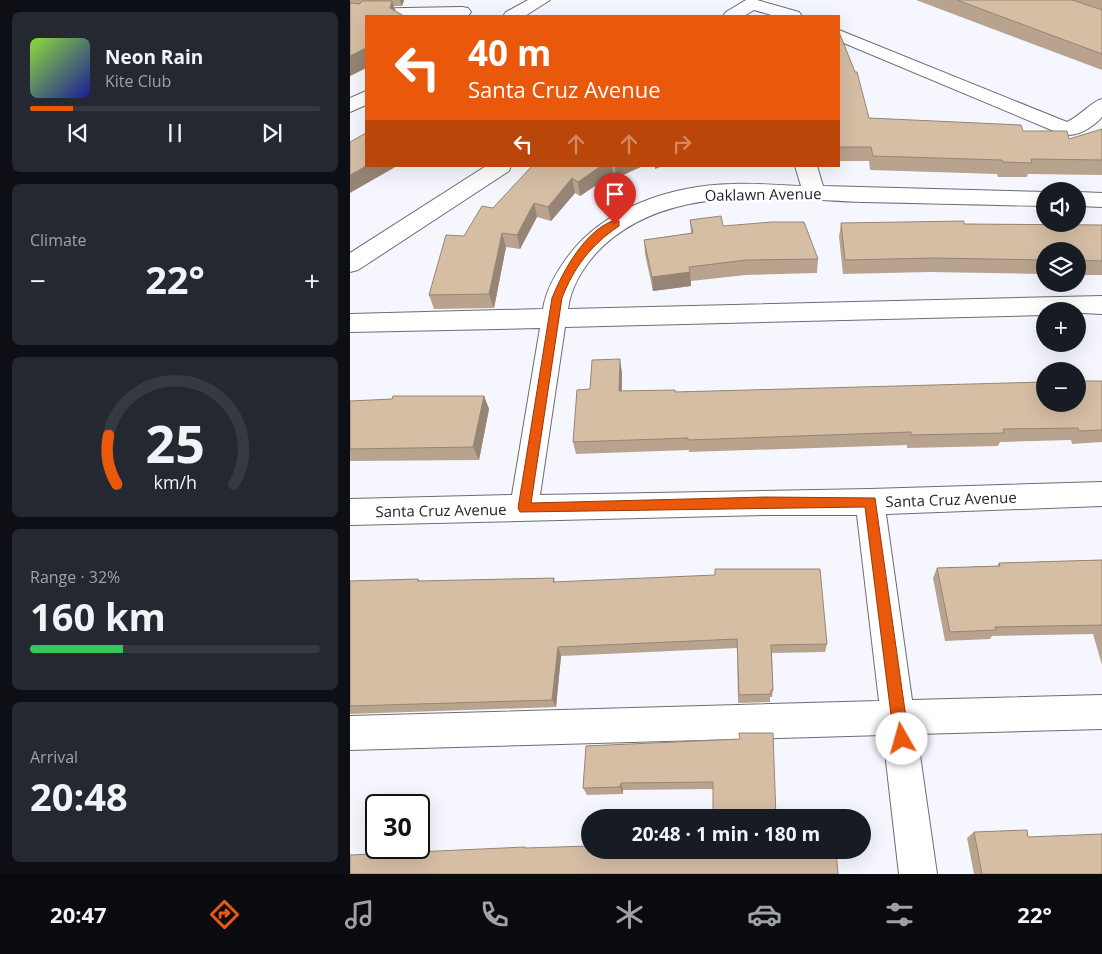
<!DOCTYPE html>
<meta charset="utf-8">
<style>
body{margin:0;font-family:"Open Sans",sans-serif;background:#242831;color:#f1f3f6;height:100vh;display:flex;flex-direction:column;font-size:19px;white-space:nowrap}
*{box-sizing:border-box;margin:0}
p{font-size:16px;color:#9ea1a6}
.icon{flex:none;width:28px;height:28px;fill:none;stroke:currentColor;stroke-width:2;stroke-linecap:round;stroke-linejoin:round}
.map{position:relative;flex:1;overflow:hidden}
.side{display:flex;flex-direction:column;gap:12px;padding:12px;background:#0d0f14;width:350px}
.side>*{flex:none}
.banner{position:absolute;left:15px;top:15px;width:475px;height:152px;border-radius:0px;box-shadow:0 5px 20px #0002;background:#ea580c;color:#fff;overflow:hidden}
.controls{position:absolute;left:686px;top:182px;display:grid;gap:10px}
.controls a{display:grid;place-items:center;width:50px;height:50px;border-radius:50%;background:#171b24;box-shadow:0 5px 20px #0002;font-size:25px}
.speed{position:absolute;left:15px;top:794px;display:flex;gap:10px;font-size:25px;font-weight:700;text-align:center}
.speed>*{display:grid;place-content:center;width:65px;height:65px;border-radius:50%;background:#171b24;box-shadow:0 5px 20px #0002;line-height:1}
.speed .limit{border:2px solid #111;border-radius:8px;background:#fff;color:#111}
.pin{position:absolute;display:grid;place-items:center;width:42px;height:42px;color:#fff;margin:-51px -21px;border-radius:50% 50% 50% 0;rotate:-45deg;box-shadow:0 0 5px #0007}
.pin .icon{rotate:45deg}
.me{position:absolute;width:55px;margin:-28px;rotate:353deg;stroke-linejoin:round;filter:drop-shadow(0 0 4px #0008)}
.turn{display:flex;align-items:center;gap:18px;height:105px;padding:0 20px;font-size:22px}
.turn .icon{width:65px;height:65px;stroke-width:2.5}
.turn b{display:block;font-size:35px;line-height:42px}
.lanes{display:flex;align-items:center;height:48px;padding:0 20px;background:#0003;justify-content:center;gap:25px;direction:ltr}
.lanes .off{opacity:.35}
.big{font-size:38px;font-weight:700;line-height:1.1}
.side .tile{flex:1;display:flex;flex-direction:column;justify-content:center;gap:8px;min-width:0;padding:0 18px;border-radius:8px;background:#242831}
.side .dial{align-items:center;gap:0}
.dial svg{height:130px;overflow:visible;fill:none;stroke:#363941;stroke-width:7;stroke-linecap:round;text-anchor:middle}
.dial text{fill:#f1f3f6;stroke:none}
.song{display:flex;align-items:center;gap:15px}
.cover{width:60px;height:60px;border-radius:8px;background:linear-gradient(135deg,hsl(90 70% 55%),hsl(240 70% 35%))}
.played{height:5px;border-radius:2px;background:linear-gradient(90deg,#ea580c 15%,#363941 15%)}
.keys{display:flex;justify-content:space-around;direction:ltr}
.heat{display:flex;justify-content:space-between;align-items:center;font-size:28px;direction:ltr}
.charge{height:8px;border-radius:4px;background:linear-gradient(90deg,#34c759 32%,#363941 0)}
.trip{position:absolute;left:231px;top:809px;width:290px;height:50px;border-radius:25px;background:#171b24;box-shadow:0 5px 20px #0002;font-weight:700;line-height:50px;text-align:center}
.menu{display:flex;height:80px;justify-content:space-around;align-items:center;background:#090b0e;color:#9ea1a6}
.menu .icon{width:35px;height:35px}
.menu .on{color:#ea580c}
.menu b{font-size:22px;color:#f1f3f6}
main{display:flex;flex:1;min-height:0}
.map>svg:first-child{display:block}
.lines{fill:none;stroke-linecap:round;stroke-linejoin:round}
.minor-casing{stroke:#6b6c77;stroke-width:2}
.major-casing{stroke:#6b6c77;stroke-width:2}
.minor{fill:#fff;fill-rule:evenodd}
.major{fill:#fff;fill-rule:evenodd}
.wall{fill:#b8a38e}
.shaded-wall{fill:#968574}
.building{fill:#d6bea5;stroke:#968574}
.route{fill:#ea580c;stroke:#983908}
.labels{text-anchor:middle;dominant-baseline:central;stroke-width:5;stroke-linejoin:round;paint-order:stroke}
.street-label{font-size:15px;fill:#26262a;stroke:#fff}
</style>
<main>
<section class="side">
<div class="tile">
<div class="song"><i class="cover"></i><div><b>Neon Rain</b><p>Kite Club</p></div></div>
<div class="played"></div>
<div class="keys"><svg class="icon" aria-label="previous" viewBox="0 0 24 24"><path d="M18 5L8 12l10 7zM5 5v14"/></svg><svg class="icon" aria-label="pause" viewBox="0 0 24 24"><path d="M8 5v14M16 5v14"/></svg><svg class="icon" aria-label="next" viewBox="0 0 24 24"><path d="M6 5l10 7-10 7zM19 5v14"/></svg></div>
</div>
<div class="tile"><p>Climate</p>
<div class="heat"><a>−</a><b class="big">22°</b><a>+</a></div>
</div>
<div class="tile dial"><svg viewBox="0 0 100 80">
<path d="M14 69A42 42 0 1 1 86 69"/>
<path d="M14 69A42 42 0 0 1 9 39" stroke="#ea580c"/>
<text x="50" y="56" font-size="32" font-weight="700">25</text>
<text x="50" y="72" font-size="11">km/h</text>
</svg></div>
<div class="tile"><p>Range · 32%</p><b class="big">160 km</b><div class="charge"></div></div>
<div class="tile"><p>Arrival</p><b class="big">20:48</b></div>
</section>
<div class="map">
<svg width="752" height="874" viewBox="0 0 752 874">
<rect width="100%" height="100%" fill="#f6f7fe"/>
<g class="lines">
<g class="minor-casing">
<path id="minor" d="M 396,0 L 407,0 L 449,12 L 452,16 L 425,16 L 404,10 L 394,16 L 373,16 L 376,12 Z
M 112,7 L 118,8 L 121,12 L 118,16 L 16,16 L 16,19 L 0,19 L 0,9 Z
M 489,30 L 717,122 C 730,116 741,102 752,99 L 752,117 C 742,128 726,138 711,134 L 489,41 Z
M 136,166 L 161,166 L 159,171 L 8,270 L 0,272 L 0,253 Z
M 445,166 L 467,166 L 473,186 L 695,192 L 695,206 C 634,205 574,203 513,202 C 427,199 321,182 252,247 C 236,263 221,285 218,309 L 752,296 L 752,314 L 695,311 L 695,315 L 215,327 L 190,495 L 520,489 L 752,482 L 752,506 L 536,514 L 562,700 L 752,695 L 752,729 L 567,734 L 587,874 L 549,874 L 533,735 L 0,750 L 0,716 L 529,701 L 507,515 L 415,515 L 0,525 L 0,499 L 162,495 L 190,328 L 0,332 L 0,314 L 193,309 C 196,289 207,271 219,255 C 255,207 324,185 382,184 C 405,183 428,185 451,186 Z
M 728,192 L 752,193 L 752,207 L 728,206 Z"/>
</g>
<g class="major-casing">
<path id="major" d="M 178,0 L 200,0 L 175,16 L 153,16 L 156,12 Z
M 16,91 L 16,105 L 0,112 L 0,98 Z"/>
</g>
<use href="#minor" class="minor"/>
<use href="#major" class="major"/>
</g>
<path class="wall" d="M 0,0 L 54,0 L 52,6 L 44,6 L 46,11 L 16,16 L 16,68 L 0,76 Z
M 566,0 L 752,0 L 752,70 Z
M 489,32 L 519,118 L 673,131 L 719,139 L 752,129 L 752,175 L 678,174 L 677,177 L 648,177 L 647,174 L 520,170 L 519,161 L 489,161 Z
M 182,166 L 293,166 L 266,178 L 263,174 L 230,196 L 225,193 L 201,221 L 187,217 L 170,249 L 156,247 L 144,308 L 84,309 L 79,295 L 114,236 L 143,208 Z
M 340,220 L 373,226 L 468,259 L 467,273 L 396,275 L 341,281 L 341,286 L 303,291 L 295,254 L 294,240 L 341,233 Z
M 491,223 L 752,225 L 752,275 L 728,275 L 728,251 L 695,251 L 695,274 L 580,272 L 493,274 L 489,237 Z
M 272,373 L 272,391 L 325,392 L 752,381 L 752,442 L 722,444 L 721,440 L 650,442 L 648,446 L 557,448 L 557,445 L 339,452 L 339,450 L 226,454 L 223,442 L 240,389 Z
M 134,396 L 139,409 L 129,460 L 0,461 L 0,401 Z
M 752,560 L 752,665 L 743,634 L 642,636 L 640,639 L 595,641 L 583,578 L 587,568 L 647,566 L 649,563 Z
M 204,578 L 205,582 L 477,644 L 475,652 L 422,653 L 423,690 L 422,697 L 420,697 L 420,702 L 388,703 L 387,648 L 211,656 L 206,707 L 0,714 L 0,581 L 68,579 L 70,581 Z
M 389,739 L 363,789 L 273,790 L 273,794 L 237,795 L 233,788 Z
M 624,832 L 678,837 L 752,874 L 624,874 L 617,838 Z"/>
<path class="shaded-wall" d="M 50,0 L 54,0 L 52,6 Z
M 42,1 L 47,16 L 40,8 Z
M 16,48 L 16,68 L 0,76 L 0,56 Z
M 16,166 L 47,166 L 0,193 L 0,175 Z
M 251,166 L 262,166 L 263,174 L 230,196 L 228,182 Z
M 265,166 L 293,166 L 266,178 Z
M 305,166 L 313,166 L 305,169 Z
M 222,178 L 225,193 L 201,221 L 198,207 Z
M 184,203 L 187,217 L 170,249 L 167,235 Z
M 152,233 L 156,247 L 144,308 L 139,294 Z
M 340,272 L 341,286 L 303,291 L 302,277 Z
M 270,359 L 272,373 L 271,404 L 269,391 Z
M 134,396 L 139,409 L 129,460 L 123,447 Z
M 208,647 L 211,656 L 206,707 L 202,700 Z
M 271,783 L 273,790 L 273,794 L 270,787 Z"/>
<path class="building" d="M 607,0 L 722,0 L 752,10 L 752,54 Z
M 12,1 L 42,1 L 40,8 L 54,16 L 16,16 L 16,48 L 0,56 L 0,3 L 10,4 Z
M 489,32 L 505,72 L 507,72 L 519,118 L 671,125 L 673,131 L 717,131 L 719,139 L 752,129 L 752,160 L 681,159 L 682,163 L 653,162 L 652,160 L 523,156 L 521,147 L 489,147 Z
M 16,133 L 16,166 L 0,175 L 0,142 Z
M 182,166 L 251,166 L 228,182 L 222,178 L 198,207 L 184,203 L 167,235 L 152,233 L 139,294 L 79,295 L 96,235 L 114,236 L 132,206 L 143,208 Z
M 371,216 L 373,226 L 422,222 L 454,222 L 468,259 L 396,260 L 339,267 L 340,272 L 302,277 L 294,240 L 343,233 L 340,220 Z
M 614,221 L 614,224 L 752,225 L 752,261 L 728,260 L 728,251 L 695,251 L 695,260 L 584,258 L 495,260 L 491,223 Z
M 270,359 L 269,391 L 325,390 L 325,392 L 695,382 L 695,404 L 728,404 L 728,381 L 752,381 L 752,430 L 729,431 L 728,428 L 653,429 L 654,433 L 561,435 L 561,432 L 338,440 L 338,438 L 223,442 L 227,390 L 240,389 L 242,360 Z
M 43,396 L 134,396 L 123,447 L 0,449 L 0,401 L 42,399 Z
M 752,560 L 752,626 L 752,625 L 645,627 L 646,630 L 600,632 L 587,568 L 650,566 L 649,563 Z
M 365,569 L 470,569 L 477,644 L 421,645 L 423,690 L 421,690 L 421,694 L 389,695 L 387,639 L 208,647 L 202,700 L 0,706 L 0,581 L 68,579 L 68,581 L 204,578 L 203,582 L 365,575 Z
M 389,733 L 423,733 L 426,818 L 363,818 L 363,782 L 271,783 L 270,787 L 233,788 L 236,746 L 390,739 Z
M 677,830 L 678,837 L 752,834 L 752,874 L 632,874 L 624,832 Z
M 240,846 L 240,850 L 486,850 L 488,874 L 0,874 L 0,855 L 175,847 L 175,848 Z"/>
<path class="route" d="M 265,220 L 269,221 L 269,226 C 241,245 224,267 212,298 L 181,503 L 415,497 L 525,498 L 559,739 L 557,744 L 552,746 L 546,744 L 544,739 L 515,507 L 170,512 L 168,508 L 202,298 C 213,271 235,230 265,220 Z"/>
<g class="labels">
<g class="street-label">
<text transform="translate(413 194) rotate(-1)">Oaklawn Avenue</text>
<text transform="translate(601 499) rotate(-2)">Santa Cruz Avenue</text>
<text transform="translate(91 510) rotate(-1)">Santa Cruz Avenue</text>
</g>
</g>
</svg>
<div class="controls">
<a><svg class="icon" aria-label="sound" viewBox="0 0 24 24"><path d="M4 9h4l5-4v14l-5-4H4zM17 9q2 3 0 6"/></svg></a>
<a><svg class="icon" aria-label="layers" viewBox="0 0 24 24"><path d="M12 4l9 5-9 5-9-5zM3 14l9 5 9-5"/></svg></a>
<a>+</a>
<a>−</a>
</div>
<div class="speed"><div class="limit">30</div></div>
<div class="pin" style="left:265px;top:224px;background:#d93025"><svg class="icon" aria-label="arrive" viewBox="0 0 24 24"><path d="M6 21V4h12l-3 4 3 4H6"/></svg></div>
<svg class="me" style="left:552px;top:739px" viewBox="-20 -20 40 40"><circle r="19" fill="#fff"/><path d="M0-13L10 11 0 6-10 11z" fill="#ea580c"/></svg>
<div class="trip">20:48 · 1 min · 180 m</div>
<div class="banner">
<div class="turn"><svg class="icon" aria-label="left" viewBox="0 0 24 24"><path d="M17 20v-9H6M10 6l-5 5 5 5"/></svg><div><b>40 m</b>Santa Cruz Avenue</div></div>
<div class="lanes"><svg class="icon" aria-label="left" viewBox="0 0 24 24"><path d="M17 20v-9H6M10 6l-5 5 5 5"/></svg><svg class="icon off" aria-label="ahead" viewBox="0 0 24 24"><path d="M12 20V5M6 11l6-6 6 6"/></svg><svg class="icon off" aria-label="ahead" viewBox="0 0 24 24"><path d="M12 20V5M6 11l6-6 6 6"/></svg><svg class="icon off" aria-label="right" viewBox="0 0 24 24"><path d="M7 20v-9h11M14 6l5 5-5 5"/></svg></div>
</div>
</div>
</main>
<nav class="menu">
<b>20:47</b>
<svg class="icon on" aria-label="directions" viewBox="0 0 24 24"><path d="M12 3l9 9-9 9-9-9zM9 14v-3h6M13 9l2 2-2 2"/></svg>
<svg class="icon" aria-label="music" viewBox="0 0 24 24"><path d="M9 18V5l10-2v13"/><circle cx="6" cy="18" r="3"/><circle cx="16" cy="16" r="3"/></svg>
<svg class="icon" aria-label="phone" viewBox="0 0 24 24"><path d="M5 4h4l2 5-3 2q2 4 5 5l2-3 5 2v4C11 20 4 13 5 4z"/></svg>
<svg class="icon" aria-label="climate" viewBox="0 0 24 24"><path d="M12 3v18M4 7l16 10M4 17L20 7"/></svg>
<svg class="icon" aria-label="car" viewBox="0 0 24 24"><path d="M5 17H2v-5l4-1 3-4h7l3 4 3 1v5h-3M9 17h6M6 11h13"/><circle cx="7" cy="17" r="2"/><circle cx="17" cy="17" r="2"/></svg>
<svg class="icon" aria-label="filters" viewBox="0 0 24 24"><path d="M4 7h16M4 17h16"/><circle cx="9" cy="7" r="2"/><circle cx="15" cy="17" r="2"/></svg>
<b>22°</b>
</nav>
